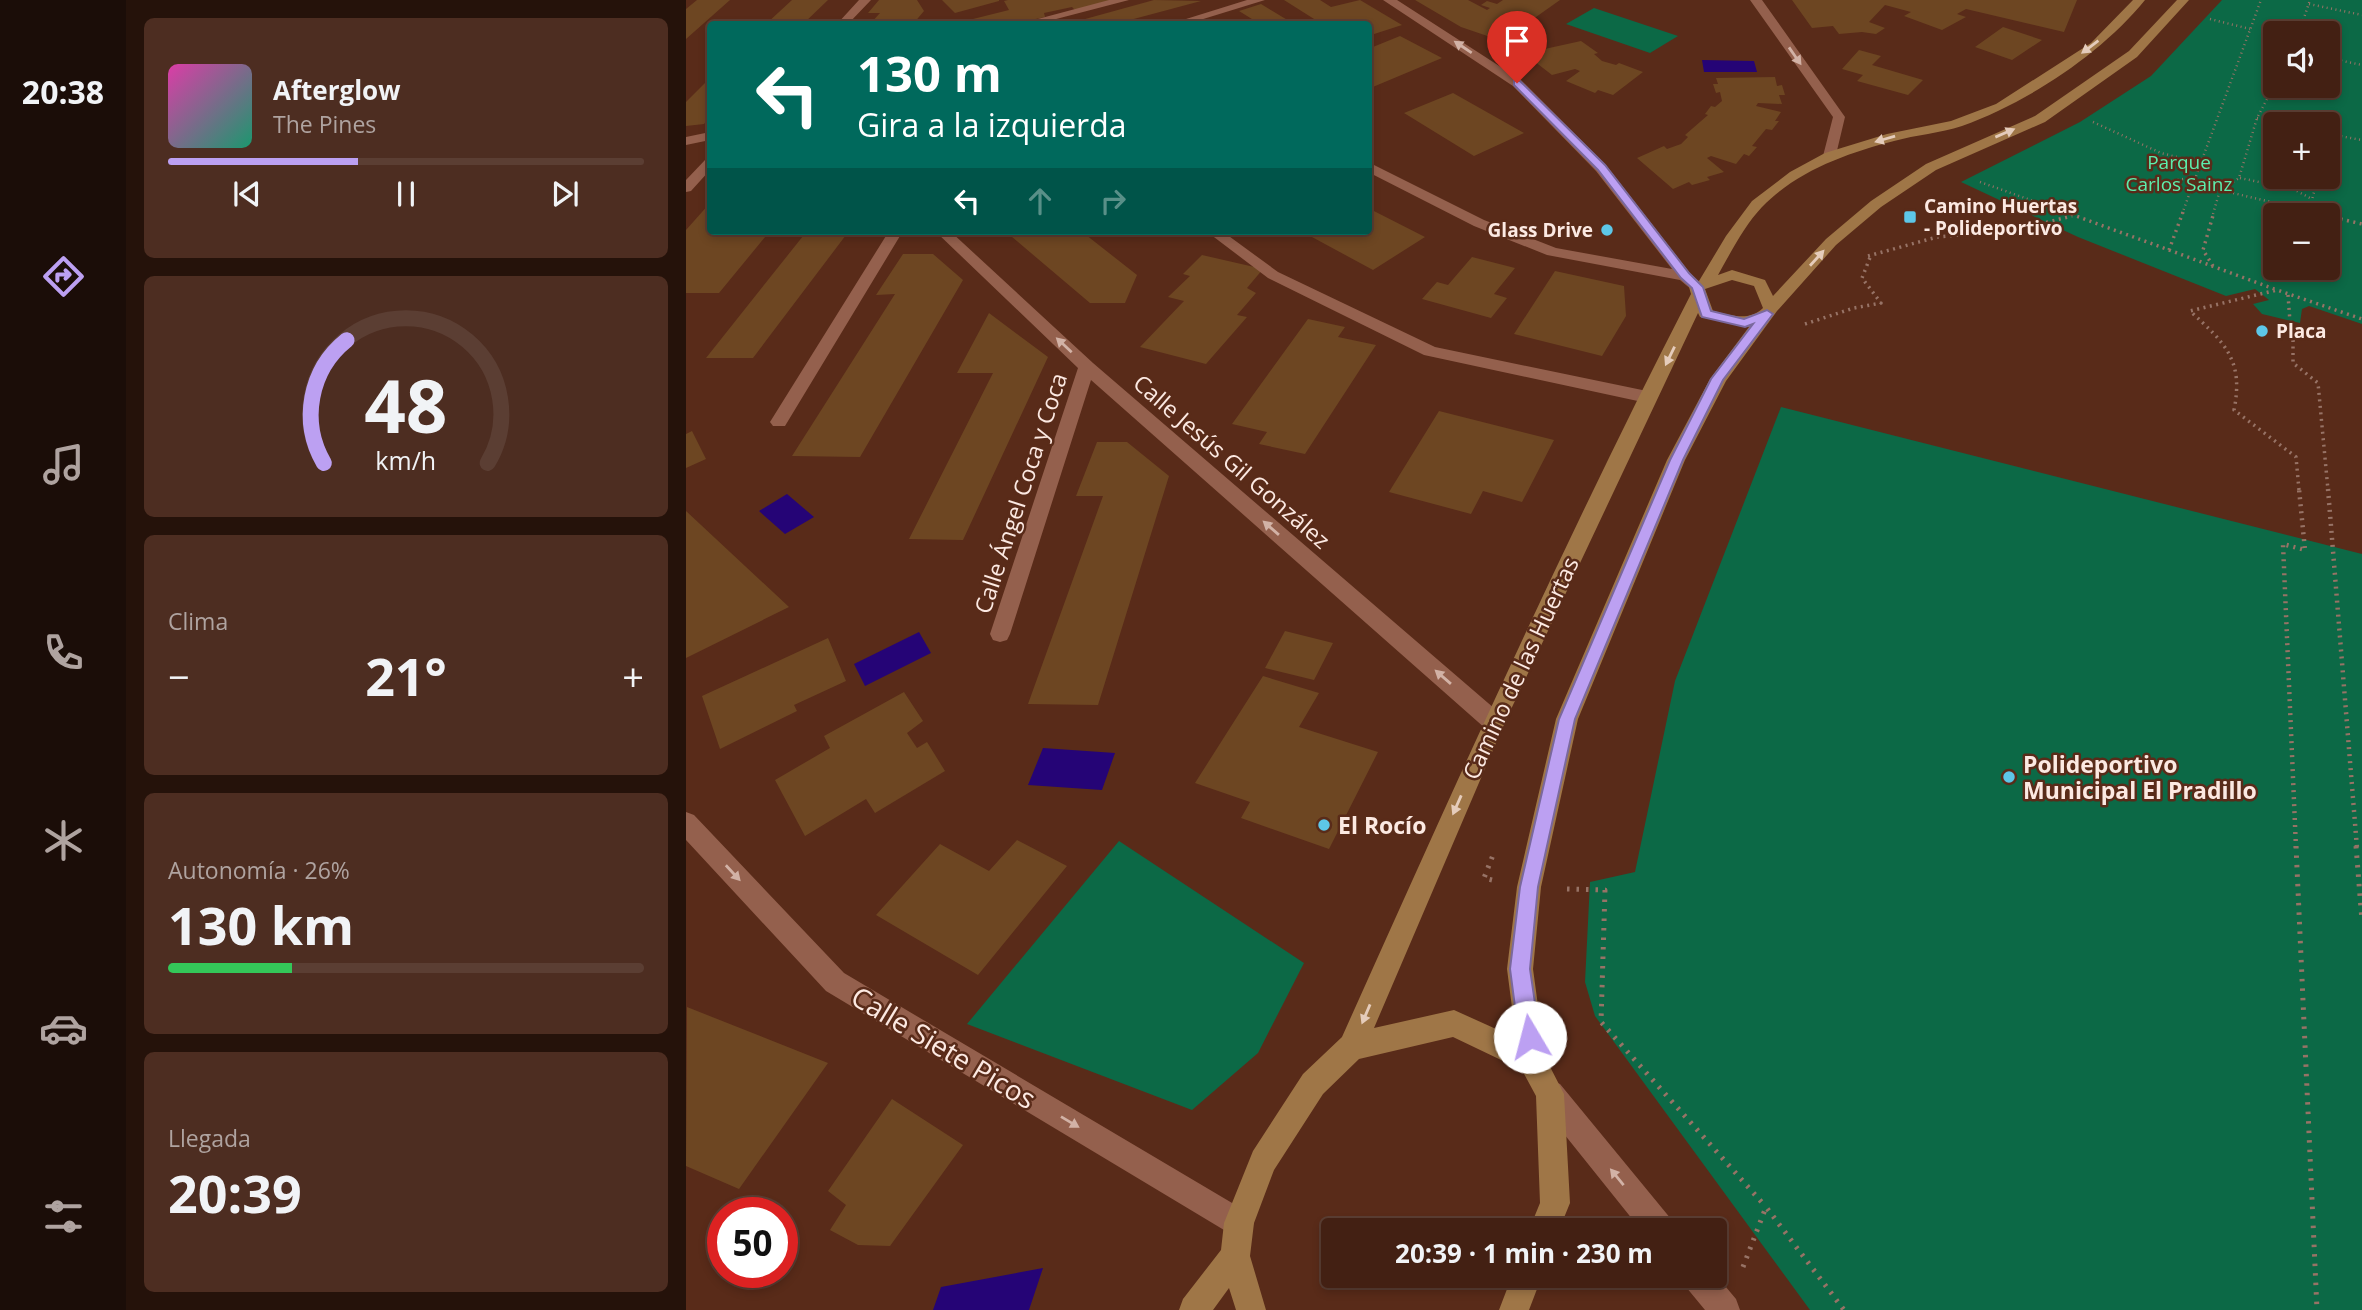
<!DOCTYPE html>
<html lang="es">
<meta charset="utf-8">
<style>
body{margin:0;font-family:"Open Sans",sans-serif;background:#4d2d21;color:#f1f3f6;height:100vh;display:flex;flex-direction:column;font-size:26px;white-space:nowrap}
*{box-sizing:border-box;margin:0}
p{font-size:23px;color:#afa3a0}
.icon{flex:none;width:38px;height:38px;fill:none;stroke:currentColor;stroke-width:2;stroke-linecap:round;stroke-linejoin:round}
.map{position:relative;flex:1;overflow:hidden}
.drawer{display:flex;flex-direction:column;gap:18px;padding:18px;background:#25120a;width:560px}
.drawer>*{flex:none}
.banner{position:absolute;left:21px;top:21px;width:665px;height:214px;border-radius:7px;box-shadow:0 4px 10px #0003,0 0 0 2px #5b3e33;background:#00695c;color:#fff;overflow:hidden}
.controls{position:absolute;left:1577px;top:21px;display:grid;gap:14px}
.controls a{display:grid;place-items:center;width:77px;height:77px;border-radius:7px;background:#432013;box-shadow:0 4px 10px #0003,0 0 0 2px #5b3e33;font-size:35px}
.speed{position:absolute;left:21px;top:1197px;display:flex;gap:14px;font-size:35px;font-weight:700;text-align:center}
.speed>*{display:grid;place-content:center;width:91px;height:91px;border-radius:50%;background:#432013;box-shadow:0 4px 10px #0003,0 0 0 2px #5b3e33;line-height:1}
.speed .limit{border:10px solid #d22;background:#fff;color:#111}
.pin{position:absolute;display:grid;place-items:center;width:60px;height:60px;color:#fff;margin:-72px -30px;border-radius:50% 50% 50% 0;rotate:-45deg;box-shadow:0 0 7px #0007}
.pin .icon{rotate:45deg}
.me{position:absolute;width:77px;margin:-38px;rotate:352deg;stroke-linejoin:round;filter:drop-shadow(0 0 5px #0008)}
.turn{display:flex;align-items:center;gap:24px;height:147px;padding:0 35px;font-size:32px}
.turn .icon{width:91px;height:91px;stroke-width:2.5}
.turn b{display:block;font-size:49px;line-height:60px}
.lanes{display:flex;align-items:center;height:66px;padding:0 35px;background:#0003;justify-content:center;gap:35px;direction:ltr}
.lanes .off{opacity:.35}
.big{font-size:52px;font-weight:700;line-height:1.1}
.drawer .tile{flex:1;display:flex;flex-direction:column;justify-content:center;gap:10px;min-width:0;padding:0 24px;border-radius:10px;background:#4d2d21}
.drawer .dial{align-items:center;gap:0}
.dial svg{height:182px;overflow:visible;fill:none;stroke:#5b3e33;stroke-width:7;stroke-linecap:round;text-anchor:middle}
.dial text{fill:#f1f3f6;stroke:none}
.song{display:flex;align-items:center;gap:21px}
.cover{width:84px;height:84px;border-radius:10px;background:linear-gradient(135deg,hsl(320 70% 55%),hsl(160 70% 35%))}
.played{height:7px;border-radius:4px;background:linear-gradient(90deg,#bca0f2 40%,#5b3e33 40%)}
.keys{display:flex;justify-content:space-around;direction:ltr}
.heat{display:flex;justify-content:space-between;align-items:center;font-size:38px;direction:ltr}
.charge{height:10px;border-radius:5px;background:linear-gradient(90deg,#34c759 26%,#5b3e33 0)}
.trip{position:absolute;left:635px;top:1218px;width:406px;height:70px;border-radius:7px;background:#432013;box-shadow:0 4px 10px #0003,0 0 0 2px #5b3e33;font-weight:700;line-height:70px;text-align:center}
main{display:flex;flex:1;min-height:0}
.tabs{display:flex;flex-direction:column;width:126px;justify-content:space-around;align-items:center;background:#1b0d08;color:#afa3a0}
.tabs .icon{width:49px;height:49px}
.tabs .active{color:#bca0f2}
.tabs b{font-size:32px;color:#f1f3f6}
.map>svg:first-child{display:block}
.green{fill:#0c6946;fill-rule:evenodd}
.water{fill:#250476}
.building{fill:#6d4622}
.lines{fill:none;stroke-linecap:round;stroke-linejoin:round}
.path-far3{stroke:#977366;stroke-width:2.5;stroke-dasharray:1 3.5;stroke-linecap:butt}
.path-far2{stroke:#977366;stroke-width:3.5;stroke-dasharray:2 4.5;stroke-linecap:butt}
.path-far1{stroke:#977366;stroke-width:4.5;stroke-dasharray:2 5;stroke-linecap:butt}
.path{stroke:#977366;stroke-width:5;stroke-dasharray:2.5 7;stroke-linecap:butt}
.street{fill:#94604d;fill-rule:evenodd}
.secondary{fill:#9f7647;fill-rule:evenodd}
.oneway{fill:#d2b2a6}
.oneway2{fill:#e5ccbb}
.route{fill:#bca0f2;stroke:#7a689d;stroke-width:2}
.poi-dot{fill:#5dc7e8;stroke:#592b19;stroke-width:2.5}
.labels{text-anchor:middle;dominant-baseline:central;stroke-width:5;stroke-linejoin:round;paint-order:stroke}
.far-park-label{font-size:19px;fill:#5ceead;stroke:#592b19}
.far-poi-label{font-size:19px;font-weight:bold;fill:#fce9e2;stroke:#592b19;text-anchor:start}
.street-label{font-size:23px;fill:#fce9e2;stroke:#592b19}
.poi-label{font-size:23px;font-weight:bold;fill:#fce9e2;stroke:#592b19;text-anchor:start}
.near-street-label{font-size:28px;fill:#fce9e2;stroke:#592b19}
</style>
<main>
<nav class="tabs">
<b>20:38</b>
<svg class="icon active" aria-label="directions" viewBox="0 0 24 24"><path d="M12 3l9 9-9 9-9-9zM9 14v-3h6M13 9l2 2-2 2"/></svg>
<svg class="icon" aria-label="music" viewBox="0 0 24 24"><path d="M9 18V5l10-2v13"/><circle cx="6" cy="18" r="3"/><circle cx="16" cy="16" r="3"/></svg>
<svg class="icon" aria-label="phone" viewBox="0 0 24 24"><path d="M5 4h4l2 5-3 2q2 4 5 5l2-3 5 2v4C11 20 4 13 5 4z"/></svg>
<svg class="icon" aria-label="climate" viewBox="0 0 24 24"><path d="M12 3v18M4 7l16 10M4 17L20 7"/></svg>
<svg class="icon" aria-label="car" viewBox="0 0 24 24"><path d="M5 17H2v-5l4-1 3-4h7l3 4 3 1v5h-3M9 17h6M6 11h13"/><circle cx="7" cy="17" r="2"/><circle cx="17" cy="17" r="2"/></svg>
<svg class="icon" aria-label="filters" viewBox="0 0 24 24"><path d="M4 7h16M4 17h16"/><circle cx="9" cy="7" r="2"/><circle cx="15" cy="17" r="2"/></svg>
</nav>
<section class="drawer">
<div class="tile">
<div class="song"><i class="cover"></i><div><b>Afterglow</b><p>The Pines</p></div></div>
<div class="played"></div>
<div class="keys"><svg class="icon" aria-label="previous" viewBox="0 0 24 24"><path d="M18 5L8 12l10 7zM5 5v14"/></svg><svg class="icon" aria-label="pause" viewBox="0 0 24 24"><path d="M8 5v14M16 5v14"/></svg><svg class="icon" aria-label="next" viewBox="0 0 24 24"><path d="M6 5l10 7-10 7zM19 5v14"/></svg></div>
</div>
<div class="tile dial"><svg viewBox="0 0 100 80">
<path d="M14 69A42 42 0 1 1 86 69"/>
<path d="M14 69A42 42 0 0 1 24 15" stroke="#bca0f2"/>
<text x="50" y="56" font-size="32" font-weight="700">48</text>
<text x="50" y="72" font-size="11">km/h</text>
</svg></div>
<div class="tile"><p>Clima</p>
<div class="heat"><a>−</a><b class="big">21°</b><a>+</a></div>
</div>
<div class="tile"><p>Autonomía · 26%</p><b class="big">130 km</b><div class="charge"></div></div>
<div class="tile"><p>Llegada</p><b class="big">20:39</b></div>
</section>
<div class="map">
<svg width="1676" height="1310" viewBox="0 0 1676 1310">
<rect width="100%" height="100%" fill="#592b19"/>
<path class="green" d="M 1536,0 L 1676,0 L 1676,324 L 1623,306 L 1616,309 L 1614,323 L 1576,314 L 1567,304 L 1583,300 L 1569,289 L 1540,296 L 1392,237 L 1275,182 L 1394,122 L 1465,76 ZM 1642,33 L 1642,86 L 1589,86 L 1589,33 ZM 1642,124 L 1642,177 L 1589,177 L 1589,124 ZM 1642,215 L 1642,268 L 1589,268 L 1589,215 Z
M 908,8 L 992,36 L 964,53 L 880,24 Z
M 1095,407 L 1676,554 L 1676,1310 L 1124,1310 L 909,1016 L 899,982 L 904,882 L 949,872 L 989,681 Z
M 433,841 L 618,963 L 572,1053 L 506,1110 L 281,1024 Z"/>
<path class="water" d="M 1016,60 L 1068,61 L 1071,72 L 1018,72 Z
M 101,494 L 128,517 L 99,534 L 73,511 Z
M 233,632 L 245,653 L 179,686 L 168,664 Z
M 357,748 L 429,753 L 416,790 L 342,785 Z
M 357,1268 L 343,1310 L 247,1310 L 255,1287 Z"/>
<path class="building" d="M 11,0 L 44,0 L 0,39 L 0,9 Z
M 106,0 L 142,0 L 117,24 L 80,24 Z
M 193,0 L 231,0 L 238,11 L 227,24 L 184,24 L 194,13 L 182,13 Z
M 256,0 L 313,0 L 313,1 L 269,13 Z
M 322,0 L 425,0 L 389,10 L 386,7 L 358,13 L 359,17 L 326,24 L 255,24 L 257,21 L 275,22 L 323,10 L 318,1 Z
M 468,0 L 515,1 L 429,24 L 381,24 Z
M 598,0 L 634,0 L 645,7 L 674,0 L 716,25 L 682,36 L 682,24 L 636,24 Z
M 729,0 L 782,0 L 801,10 L 804,8 L 795,5 L 801,1 L 811,4 L 817,0 L 874,0 L 816,41 L 775,27 Z
M 1106,0 L 1391,0 L 1378,32 L 1280,9 L 1271,14 L 1280,17 L 1256,30 L 1218,16 L 1225,12 L 1199,5 L 1183,22 L 1199,28 L 1190,34 L 1176,32 L 1153,34 L 1147,26 L 1126,28 Z
M 575,4 L 608,24 L 574,24 L 553,11 Z
M 1317,27 L 1356,40 L 1326,60 L 1289,47 Z
M 714,36 L 756,58 L 682,89 L 682,49 Z
M 895,41 L 912,53 L 908,54 L 916,61 L 930,65 L 933,63 L 957,72 L 927,95 L 912,90 L 909,93 L 880,81 L 894,71 L 889,69 L 866,75 L 848,61 L 852,59 L 845,52 Z
M 1173,50 L 1195,56 L 1186,65 L 1237,80 L 1222,95 L 1171,81 L 1177,75 L 1156,69 Z
M 1089,77 L 1091,86 L 1096,85 L 1099,95 L 1093,95 L 1096,104 L 1072,103 L 1070,106 L 1095,112 L 1089,121 L 1093,121 L 1086,130 L 1080,129 L 1066,146 L 1071,147 L 1063,156 L 1058,154 L 1050,164 L 1025,156 L 1021,158 L 1038,172 L 1021,177 L 1024,180 L 1006,185 L 1003,182 L 987,189 L 951,158 L 978,146 L 981,149 L 995,144 L 1002,137 L 999,135 L 1022,115 L 1019,114 L 1025,106 L 1029,107 L 1036,101 L 1034,92 L 1030,93 L 1027,84 L 1032,84 L 1030,78 Z
M 24,78 L 24,117 L 18,124 L 0,126 L 0,102 Z
M 767,93 L 838,133 L 788,156 L 718,113 Z
M 24,203 L 24,231 L 84,231 L 33,293 L 0,293 L 0,230 Z
M 682,208 L 739,237 L 687,270 L 626,237 L 636,231 L 682,231 Z
M 121,231 L 163,231 L 67,358 L 20,358 Z
M 319,231 L 395,231 L 451,275 L 439,303 L 404,303 Z
M 430,231 L 470,231 L 467,237 L 437,237 Z
M 217,254 L 247,254 L 277,280 L 174,457 L 106,456 L 209,294 L 190,295 Z
M 516,255 L 577,269 L 561,288 L 570,293 L 551,315 L 561,317 L 520,364 L 454,347 L 498,301 L 482,297 L 504,276 L 497,274 Z
M 786,257 L 829,268 L 808,294 L 821,298 L 805,318 L 736,299 L 751,282 L 762,285 Z
M 869,271 L 938,286 L 940,316 L 916,356 L 828,334 Z
M 303,313 L 362,357 L 277,540 L 223,539 L 307,373 L 271,373 Z
M 622,319 L 659,327 L 652,337 L 690,345 L 619,454 L 573,444 L 581,432 L 546,424 Z
M 753,411 L 868,440 L 836,502 L 797,491 L 785,514 L 703,492 Z
M 6,431 L 20,459 L 0,468 L 0,434 Z
M 411,442 L 441,442 L 483,476 L 412,705 L 342,704 L 417,496 L 390,496 Z
M 0,511 L 103,607 L 0,658 Z
M 599,631 L 647,643 L 628,680 L 579,668 Z
M 142,638 L 160,681 L 108,705 L 111,711 L 34,749 L 16,696 Z
M 577,676 L 633,693 L 613,727 L 692,752 L 643,849 L 555,818 L 564,802 L 509,783 Z
M 218,692 L 237,721 L 221,733 L 231,748 L 241,742 L 259,771 L 189,813 L 180,799 L 119,836 L 89,780 L 144,748 L 138,736 Z
M 331,840 L 381,866 L 292,975 L 190,915 L 254,844 L 303,871 Z
M 1,1007 L 142,1063 L 53,1189 L 0,1166 Z
M 206,1099 L 277,1145 L 204,1246 L 172,1245 L 144,1230 L 160,1205 L 142,1191 Z"/>
<g class="lines">
<path class="path-far3" d="M 1623,4 L 1676,15
M 1524,19 L 1564,29
M 1613,33 L 1624,0
M 1642,58 L 1676,65
M 1571,118 L 1601,124
M 1407,122 L 1475,153 L 1514,163
M 1642,134 L 1676,140
M 1554,178 L 1607,189 L 1626,199
M 1294,182 L 1384,214
M 1465,184 L 1510,177
M 1534,190 L 1636,214
M 1623,211 L 1632,177
M 1496,214 L 1575,0
M 1527,214 L 1534,190 L 1553,178 L 1571,118 L 1589,84"/>
<path class="path-far2" d="M 1379,212 L 1483,250 L 1497,212
M 1628,212 L 1639,215
M 1642,216 L 1676,224
M 1483,250 L 1591,290
M 1182,256 L 1251,237 L 1330,230 L 1386,216
M 1527,266 L 1517,250 L 1528,212
M 1602,295 L 1604,322
M 1119,324 L 1168,308 L 1195,303 L 1176,278 L 1185,255
M 1607,340 L 1607,363 L 1632,383 L 1642,490
M 1613,490 L 1610,457 L 1548,410 C 1558,360 1539,343 1504,311 L 1591,290 L 1676,319"/>
<path class="path-far1" d="M 1642,489 L 1671,848
M 1610,848 L 1597,544 L 1619,550 L 1613,489"/>
<path class="path" d="M 1610,846 L 1631,1310
M 1670,846 L 1676,921
M 806,880 L 798,878 L 807,855
M 881,889 L 919,890 L 915,1022 L 1080,1207
M 1057,1267 L 1080,1207 L 1158,1310"/>
<path class="street" d="M 173,0 L 185,0 L 162,24 L 151,24 Z
M 423,0 L 443,0 L 351,24 L 333,24 Z
M 561,0 L 579,0 L 501,24 L 484,24 Z
M 697,0 L 711,0 L 835,80 L 920,165 L 1004,273 L 1019,287 L 1016,290 L 1006,290 L 994,280 L 861,255 L 788,226 L 682,172 L 682,162 L 798,220 L 870,248 L 986,269 L 910,171 L 827,86 Z
M 1064,0 L 1076,0 L 1159,117 L 1149,159 L 1139,159 L 1137,156 L 1147,117 Z
M 24,132 L 24,140 L 0,145 L 0,137 Z
M 24,159 L 24,170 L 5,191 L 0,192 L 0,180 L 19,160 Z
M 203,231 L 217,231 L 99,426 L 87,426 L 84,422 Z
M 249,231 L 264,231 L 407,363 L 816,715 L 819,722 L 816,729 L 808,731 L 800,729 L 405,380 L 324,634 L 321,640 L 314,642 L 307,640 L 304,634 L 392,368 Z
M 520,231 L 536,231 L 592,272 L 749,347 L 961,391 L 970,397 L 961,403 L 738,355 L 582,278 Z
M 0,812 L 8,815 L 158,973 L 563,1213 L 568,1223 L 563,1233 L 553,1238 L 543,1233 L 140,991 L 0,840 Z
M 864,1080 L 874,1084 L 985,1219 L 989,1230 L 955,1230 L 854,1104 L 850,1094 L 854,1084 Z
M 1029,1274 L 1050,1299 L 1054,1310 L 1019,1310 L 1000,1287 L 996,1276 Z"/>
<path class="secondary" d="M 1447,0 L 1459,0 C 1414,55 1342,102 1276,126 C 1254,133 1230,135 1208,141 C 1161,153 1111,171 1076,207 C 1058,226 1045,252 1032,275 L 1046,270 L 1079,280 L 1087,296 L 1140,239 L 1185,201 L 1240,164 L 1349,116 L 1443,51 L 1491,0 L 1503,0 L 1451,57 L 1359,122 L 1250,170 L 1195,207 L 1150,245 L 1091,311 L 1040,381 L 999,460 L 892,719 L 855,887 L 847,969 L 859,1057 L 878,1094 L 884,1203 L 873,1230 L 843,1230 L 854,1203 L 850,1096 L 836,1070 L 767,1037 L 673,1059 L 637,1094 L 588,1170 L 568,1223 L 564,1256 L 580,1310 L 550,1310 L 543,1288 L 527,1310 L 493,1310 L 497,1299 L 535,1250 L 538,1223 L 567,1151 L 617,1074 L 656,1037 C 768,787 880,537 1005,294 L 1003,287 L 1013,281 L 1040,236 L 1066,201 L 1104,172 L 1139,153 L 1201,134 L 1265,121 L 1310,104 L 1405,43 ZM 1046,280 L 1068,286 L 1077,308 C 1062,322 1045,315 1027,311 L 1019,289 ZM 1012,313 L 1014,317 L 1063,327 L 1024,379 L 981,460 L 870,719 L 831,887 L 821,969 L 830,1038 L 768,1010 L 688,1028 L 819,722 Z
M 826,1276 L 856,1276 L 843,1310 L 813,1310 Z"/>
</g>
<defs><path id="oneway-solid" d="M-6-.8H1V-3.2L6.5 0L1 3.2V.8H-6Z" transform="scale(1.75)"/></defs>
<g class="oneway">
<use href="#oneway-solid" transform="translate(777 47) rotate(-146)"/>
<use href="#oneway-solid" transform="translate(1109 56) rotate(55)"/>
<use href="#oneway-solid" transform="translate(378 345) rotate(-137)"/>
<use href="#oneway-solid" transform="translate(585 528) rotate(-139)"/>
<use href="#oneway-solid" transform="translate(757 677) rotate(-139)"/>
<use href="#oneway-solid" transform="translate(47 873) rotate(47)"/>
<use href="#oneway-solid" transform="translate(384 1122) rotate(31)"/>
<use href="#oneway-solid" transform="translate(931 1177) rotate(-129)"/>
</g>
<g class="oneway2">
<use href="#oneway-solid" transform="translate(1404 47) rotate(143)"/>
<use href="#oneway-solid" transform="translate(1319 133) rotate(-23)"/>
<use href="#oneway-solid" transform="translate(1199 139) rotate(164)"/>
<use href="#oneway-solid" transform="translate(1131 258) rotate(-48)"/>
<use href="#oneway-solid" transform="translate(984 356) rotate(116)"/>
<use href="#oneway-solid" transform="translate(771 805) rotate(114)"/>
<use href="#oneway-solid" transform="translate(680 1014) rotate(113)"/>
</g>
<path class="route" d="M 828,81 L 834,81 L 919,165 L 1003,273 L 1017,287 L 1025,311 L 1058,319 L 1081,310 L 1087,314 L 1037,380 L 997,460 L 889,719 L 852,887 L 844,969 L 854,1037 L 851,1044 L 844,1047 L 836,1044 L 833,1037 L 824,969 L 834,887 L 873,719 L 984,460 L 1025,379 L 1067,324 L 1059,327 L 1016,317 L 1006,288 L 995,278 L 912,170 L 828,85 Z"/>
<g class="poi-dot">
<rect x="1217" y="210" width="14" height="14" rx="3.5"/>
<circle cx="921" cy="230" r="7"/>
<circle cx="1576" cy="331" r="7"/>
<circle cx="1323" cy="777" r="7"/>
<circle cx="638" cy="825" r="7"/>
</g>
<g class="labels">
<g class="far-park-label">
<text x="1493" y="162">Parque<tspan x="1493" dy="22">Carlos Sainz</tspan></text>
</g>
<g class="far-poi-label">
<text x="1238" y="206">Camino Huertas<tspan x="1238" dy="22">- Polideportivo</tspan></text>
<text x="907" y="230" text-anchor="end">Glass Drive</text>
<text x="1590" y="331">Placa</text>
</g>
<g class="street-label">
<text transform="translate(546 461) rotate(41)">Calle Jesús Gil González</text>
<text transform="translate(334 493) rotate(-72)">Calle Ángel Coca y Coca</text>
<text transform="translate(834 668) rotate(-65)">Camino de las Huertas</text>
</g>
<g class="poi-label">
<text x="1337" y="764">Polideportivo<tspan x="1337" dy="26">Municipal El Pradillo</tspan></text>
<text x="652" y="825">El Rocío</text>
</g>
<g class="near-street-label">
<text transform="translate(258 1047) rotate(31)">Calle Siete Picos</text>
</g>
</g>
</svg>
<div class="controls">
<a><svg class="icon" aria-label="sound" viewBox="0 0 24 24"><path d="M4 9h4l5-4v14l-5-4H4zM17 9q2 3 0 6"/></svg></a>
<a>+</a>
<a>−</a>
</div>
<div class="speed"><div class="limit">50</div></div>
<div class="pin" style="left:831px;top:83px;background:#d93025"><svg class="icon" aria-label="arrive" viewBox="0 0 24 24"><path d="M6 21V4h12l-3 4 3 4H6"/></svg></div>
<svg class="me" style="left:844px;top:1037px" viewBox="-20 -20 40 40"><circle r="19" fill="#fff"/><path d="M0-13L10 11 0 6-10 11z" fill="#bca0f2"/></svg>
<div class="trip">20:39 · 1 min · 230 m</div>
<div class="banner">
<div class="turn"><svg class="icon" aria-label="left" viewBox="0 0 24 24"><path d="M17 20v-9H6M10 6l-5 5 5 5"/></svg><div><b>130 m</b>Gira a la izquierda</div></div>
<div class="lanes"><svg class="icon" aria-label="left" viewBox="0 0 24 24"><path d="M17 20v-9H6M10 6l-5 5 5 5"/></svg><svg class="icon off" aria-label="ahead" viewBox="0 0 24 24"><path d="M12 20V5M6 11l6-6 6 6"/></svg><svg class="icon off" aria-label="right" viewBox="0 0 24 24"><path d="M7 20v-9h11M14 6l5 5-5 5"/></svg></div>
</div>
</div>
</main>
